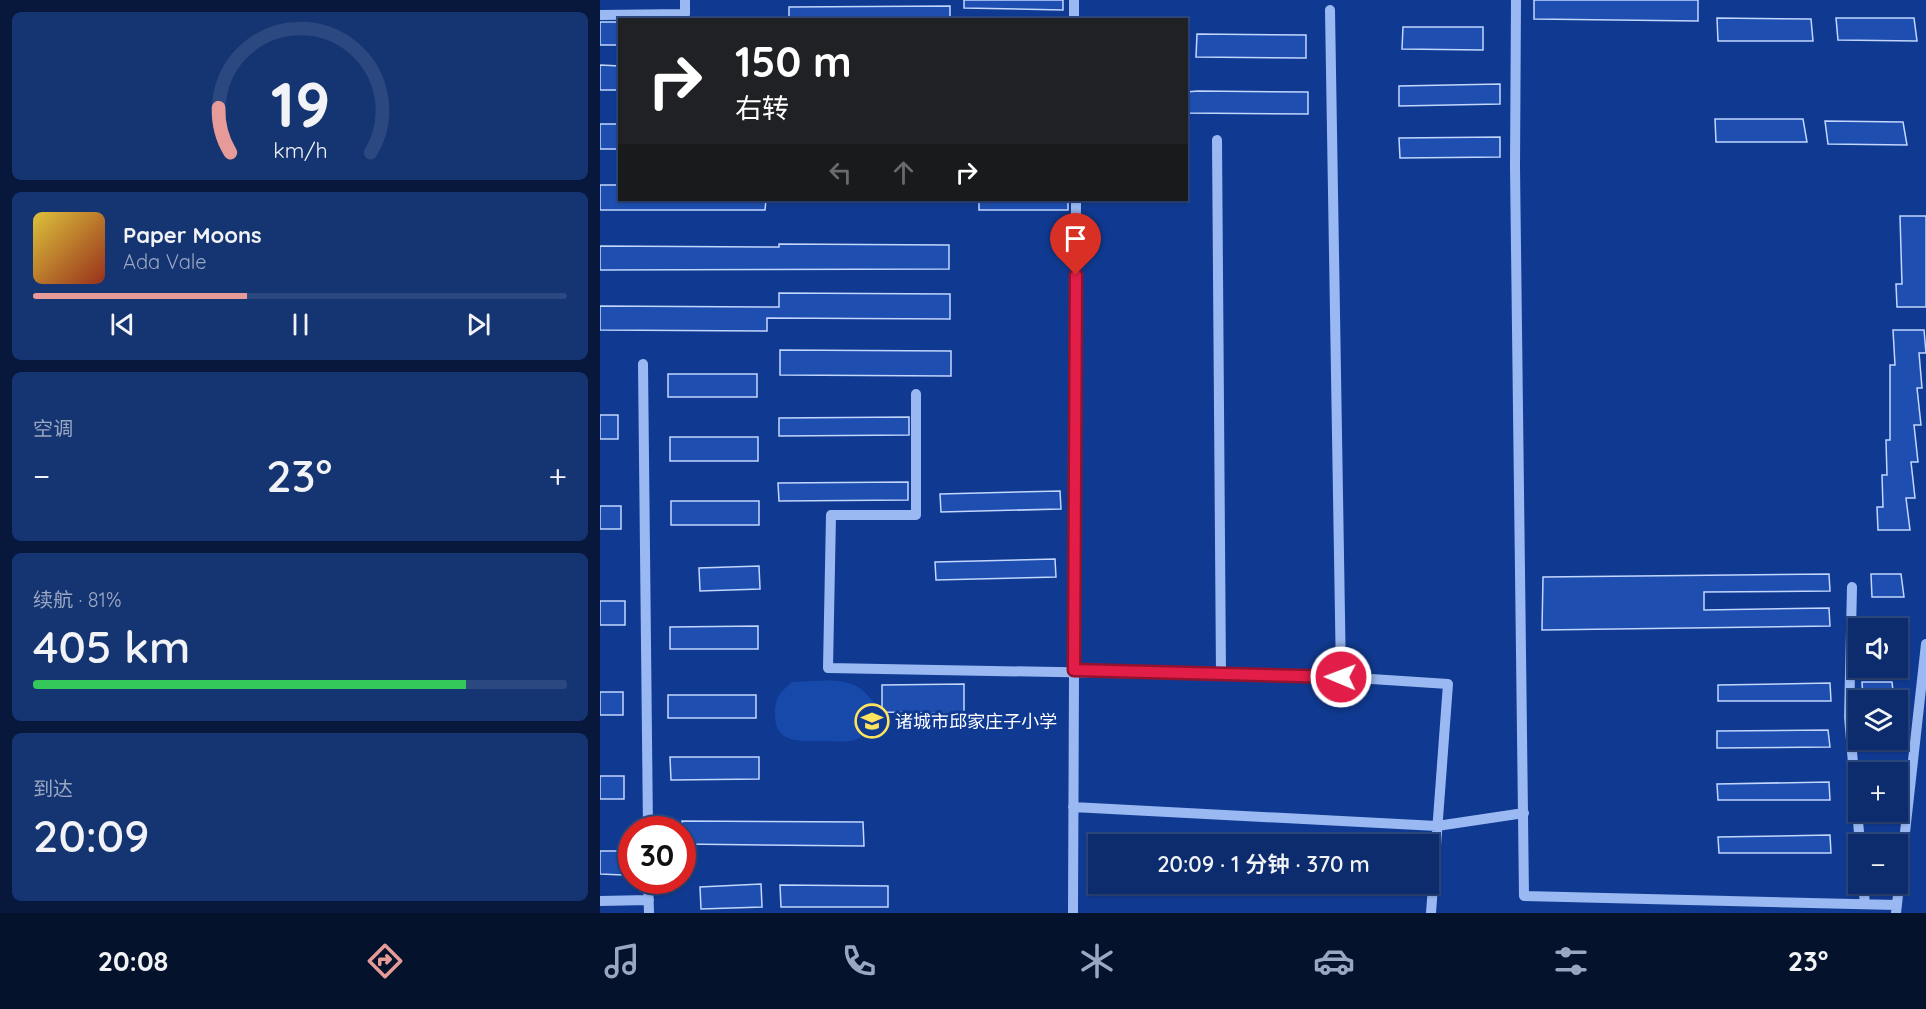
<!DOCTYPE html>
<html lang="zh">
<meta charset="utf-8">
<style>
body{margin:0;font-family:Quicksand,"Noto Sans SC",sans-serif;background:#153472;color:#f1f3f6;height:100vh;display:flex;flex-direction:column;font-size:22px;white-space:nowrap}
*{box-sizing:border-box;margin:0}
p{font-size:20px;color:#9aa7c2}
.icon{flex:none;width:33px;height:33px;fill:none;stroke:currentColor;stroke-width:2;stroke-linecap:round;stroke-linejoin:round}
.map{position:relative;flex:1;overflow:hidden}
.sheet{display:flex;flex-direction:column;gap:12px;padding:12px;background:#07183c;width:600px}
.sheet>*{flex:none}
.banner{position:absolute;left:18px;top:18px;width:570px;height:183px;border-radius:0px;box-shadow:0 2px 4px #0004,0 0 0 2px #2c4880;background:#202124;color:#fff;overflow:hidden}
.buttons{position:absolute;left:1248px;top:618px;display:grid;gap:12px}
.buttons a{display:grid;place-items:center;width:60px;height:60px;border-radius:0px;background:#0c2c6d;box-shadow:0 2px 4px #0004,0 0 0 2px #2c4880;font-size:30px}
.speed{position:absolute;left:18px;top:816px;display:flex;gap:12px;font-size:30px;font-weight:700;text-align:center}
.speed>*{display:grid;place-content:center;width:78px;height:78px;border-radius:50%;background:#0c2c6d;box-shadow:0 2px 4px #0004,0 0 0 2px #2c4880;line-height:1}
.speed .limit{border:9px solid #d22;background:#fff;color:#111}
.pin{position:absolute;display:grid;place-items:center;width:51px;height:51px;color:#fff;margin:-62px -26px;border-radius:50% 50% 50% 0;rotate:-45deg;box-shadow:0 0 6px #0007}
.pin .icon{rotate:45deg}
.me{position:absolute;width:66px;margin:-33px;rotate:271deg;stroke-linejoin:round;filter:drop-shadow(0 0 4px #0008)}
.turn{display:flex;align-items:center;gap:21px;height:126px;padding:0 18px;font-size:27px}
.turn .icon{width:78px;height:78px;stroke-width:2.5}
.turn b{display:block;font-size:42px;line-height:51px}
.lanes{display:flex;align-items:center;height:57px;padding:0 18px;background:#0003;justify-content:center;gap:30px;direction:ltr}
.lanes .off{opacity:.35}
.big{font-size:45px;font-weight:600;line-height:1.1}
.sheet .widget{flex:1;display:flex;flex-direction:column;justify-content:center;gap:9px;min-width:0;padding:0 21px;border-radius:9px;background:#153472}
.sheet .dial{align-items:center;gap:0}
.dial svg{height:156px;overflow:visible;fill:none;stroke:#2c4880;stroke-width:7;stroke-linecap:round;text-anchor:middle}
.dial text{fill:#f1f3f6;stroke:none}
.song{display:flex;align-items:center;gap:18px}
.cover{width:72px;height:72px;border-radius:9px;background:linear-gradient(135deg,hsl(50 70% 55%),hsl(10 70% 35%))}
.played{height:6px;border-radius:3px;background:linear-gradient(90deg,#e69b98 40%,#2c4880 40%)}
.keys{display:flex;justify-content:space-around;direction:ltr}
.heat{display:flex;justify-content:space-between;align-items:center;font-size:33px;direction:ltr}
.charge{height:9px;border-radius:4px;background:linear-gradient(90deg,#34c759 81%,#2c4880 0)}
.trip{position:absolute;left:488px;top:834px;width:351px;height:60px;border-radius:0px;background:#0c2c6d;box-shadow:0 2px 4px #0004,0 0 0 2px #2c4880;font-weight:600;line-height:60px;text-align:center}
.tab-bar{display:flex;height:96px;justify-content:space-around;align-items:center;background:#05122c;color:#9aa7c2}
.tab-bar .icon{width:42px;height:42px}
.tab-bar .selected{color:#e69b98}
.tab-bar b{font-size:27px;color:#f1f3f6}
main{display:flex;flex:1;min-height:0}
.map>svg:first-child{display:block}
.green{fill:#1749ab}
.building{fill:#1d4eb0;stroke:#c2d6fe;stroke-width:1.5}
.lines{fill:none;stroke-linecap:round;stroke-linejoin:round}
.minor{stroke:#9ab9f3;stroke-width:10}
.route-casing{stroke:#92132f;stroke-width:15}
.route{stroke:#e11d48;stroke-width:10}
.labels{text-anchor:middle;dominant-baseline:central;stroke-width:6;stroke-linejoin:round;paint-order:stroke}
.poi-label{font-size:18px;fill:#fff;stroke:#103a91;text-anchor:start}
</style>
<main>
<section class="sheet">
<div class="widget dial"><svg viewBox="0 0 100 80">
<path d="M14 69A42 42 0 1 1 86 69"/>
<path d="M14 69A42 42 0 0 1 8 46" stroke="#e69b98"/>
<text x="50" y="56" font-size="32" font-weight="700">19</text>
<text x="50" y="72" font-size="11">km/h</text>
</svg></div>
<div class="widget">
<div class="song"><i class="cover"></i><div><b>Paper Moons</b><p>Ada Vale</p></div></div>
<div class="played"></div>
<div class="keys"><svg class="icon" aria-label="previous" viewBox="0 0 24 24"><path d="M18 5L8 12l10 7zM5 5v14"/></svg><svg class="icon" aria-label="pause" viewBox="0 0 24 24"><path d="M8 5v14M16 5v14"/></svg><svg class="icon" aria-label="next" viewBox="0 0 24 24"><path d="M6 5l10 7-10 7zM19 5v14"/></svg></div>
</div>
<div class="widget"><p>空调</p>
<div class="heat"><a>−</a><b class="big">23°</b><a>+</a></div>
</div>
<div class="widget"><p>续航 · 81%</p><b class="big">405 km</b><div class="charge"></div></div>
<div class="widget"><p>到达</p><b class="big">20:09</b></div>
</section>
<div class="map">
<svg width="1326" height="913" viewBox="0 0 1326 913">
<rect width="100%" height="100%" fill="#103a91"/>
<path class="green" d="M 192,682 C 224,682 254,672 274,703 C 274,714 273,729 262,736 C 252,744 238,741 226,741 C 202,741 174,745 175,713 C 175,697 181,692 192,682 Z"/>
<path class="building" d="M 364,0 L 463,0 L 463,10 L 364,8 Z
M 934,0 L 1098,0 L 1098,21 L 934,19 Z
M 350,6 L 350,20 L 189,20 L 189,7 Z
M 1117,18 L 1211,19 L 1213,41 L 1118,41 Z
M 1236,18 L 1314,18 L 1317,41 L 1238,40 Z
M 0,22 L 20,22 L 20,45 L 0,45 Z
M 803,27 L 883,27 L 883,50 L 802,49 Z
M 597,34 L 706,35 L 706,58 L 596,57 Z
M 0,65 L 20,66 L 20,90 L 0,90 Z
M 900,84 L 900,104 L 799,106 L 799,86 Z
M 598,91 L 708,92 L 708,114 L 586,113 L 586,92 Z
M 1115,119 L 1203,119 L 1207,142 L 1116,142 Z
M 1225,121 L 1303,122 L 1307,145 L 1228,144 Z
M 0,124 L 20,124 L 20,149 L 0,149 Z
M 900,137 L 900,157 L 800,158 L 799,138 Z
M 0,185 L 20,185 L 20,200 L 166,200 L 165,210 L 0,210 Z
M 379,200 L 468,200 L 468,210 L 379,210 Z
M 1300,216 L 1326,216 L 1326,307 L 1297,307 L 1296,284 L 1302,284 Z
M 179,244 L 349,245 L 349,269 L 0,270 L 0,246 L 179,247 Z
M 179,293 L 350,294 L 350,319 L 167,318 L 167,331 L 0,330 L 0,306 L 179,307 Z
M 1293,330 L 1324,330 L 1326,353 L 1319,353 L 1322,388 L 1317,388 L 1321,425 L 1314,425 L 1318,462 L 1311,462 L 1315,498 L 1306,498 L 1310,530 L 1278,530 L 1277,507 L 1283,507 L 1282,475 L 1287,475 L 1286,440 L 1290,440 L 1290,365 L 1295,365 Z
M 180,350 L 351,351 L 351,376 L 180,375 Z
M 68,374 L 157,374 L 157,397 L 68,397 Z
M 0,415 L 18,415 L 18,439 L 0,439 Z
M 309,417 L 309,435 L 179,436 L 179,418 Z
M 70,437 L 158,437 L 158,461 L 70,461 Z
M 308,482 L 308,500 L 179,501 L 178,483 Z
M 460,491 L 461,509 L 341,512 L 340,494 Z
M 71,501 L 159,501 L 159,525 L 71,525 Z
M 0,506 L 21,506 L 21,529 L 0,529 Z
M 455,559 L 456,577 L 336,580 L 335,562 Z
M 159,566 L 160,589 L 100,591 L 99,568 Z
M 1229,574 L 1230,591 L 1104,592 L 1104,610 L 1229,608 L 1230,626 L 942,630 L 943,577 Z
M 1271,574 L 1301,574 L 1304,597 L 1272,597 Z
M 0,601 L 25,601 L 25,625 L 0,625 Z
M 158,626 L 158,649 L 70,649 L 70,627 Z
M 1262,682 L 1292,682 L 1294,700 L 1263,700 Z
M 1230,683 L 1231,701 L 1118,701 L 1118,685 Z
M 364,684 L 364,714 L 282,712 L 282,685 Z
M 0,692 L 23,692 L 23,715 L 0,715 Z
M 68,695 L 156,695 L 156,718 L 68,718 Z
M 1228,730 L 1230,747 L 1117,748 L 1117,731 Z
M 70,757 L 159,757 L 159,779 L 71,780 Z
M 0,776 L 24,776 L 24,799 L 0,799 Z
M 1229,782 L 1230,800 L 1118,800 L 1117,784 Z
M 82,821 L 263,822 L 264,846 L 82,844 Z
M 1230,835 L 1231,853 L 1119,853 L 1118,837 Z
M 0,851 L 23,851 L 23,875 L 0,874 Z
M 161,884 L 162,907 L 101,909 L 100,887 Z
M 180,885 L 288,886 L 288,907 L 181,907 Z"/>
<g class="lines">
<path class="minor" d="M 916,0 L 915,167 L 924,896 L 1297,905
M 730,10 L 741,677 L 848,684 L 831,913
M 0,15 L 85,14 L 85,0
M 474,20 L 474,0
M 617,140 L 621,675 L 741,677
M 43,364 L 48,830
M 316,394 L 316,515 L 231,515 L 228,668 L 621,675
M 1252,587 L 1249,717 L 1260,844
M 473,807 L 837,826 L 924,813
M 48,880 L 49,913
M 1263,884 L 1265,904
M 0,901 L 49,900
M 473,913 L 476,200
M 1296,913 L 1326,644"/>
</g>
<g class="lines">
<g class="route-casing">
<path id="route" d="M 476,275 L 474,670 L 741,677"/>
</g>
<use href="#route" class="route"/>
</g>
<defs>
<g id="school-ring" transform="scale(1.725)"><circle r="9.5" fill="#103a91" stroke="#ffe25d" stroke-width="1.5"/><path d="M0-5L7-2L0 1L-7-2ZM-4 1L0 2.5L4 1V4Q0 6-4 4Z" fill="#ffe25d"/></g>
</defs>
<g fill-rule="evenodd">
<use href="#school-ring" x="272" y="721"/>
</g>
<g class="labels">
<g class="poi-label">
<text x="295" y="721">诸城市邱家庄子小学</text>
</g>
</g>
</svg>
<div class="buttons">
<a><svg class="icon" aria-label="sound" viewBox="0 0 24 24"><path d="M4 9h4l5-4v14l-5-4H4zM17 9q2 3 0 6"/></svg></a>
<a><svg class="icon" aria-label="layers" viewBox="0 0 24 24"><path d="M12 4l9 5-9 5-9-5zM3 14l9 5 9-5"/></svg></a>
<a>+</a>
<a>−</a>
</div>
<div class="speed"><div class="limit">30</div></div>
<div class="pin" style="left:476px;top:275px;background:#d93025"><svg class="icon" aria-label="arrive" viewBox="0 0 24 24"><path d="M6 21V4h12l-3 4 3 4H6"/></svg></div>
<svg class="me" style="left:741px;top:677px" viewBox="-20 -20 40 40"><circle r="17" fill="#e11d48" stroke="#fff" stroke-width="3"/><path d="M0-11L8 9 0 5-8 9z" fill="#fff"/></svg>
<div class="trip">20:09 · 1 分钟 · 370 m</div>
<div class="banner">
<div class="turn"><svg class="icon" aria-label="right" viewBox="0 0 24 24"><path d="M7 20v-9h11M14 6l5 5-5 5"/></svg><div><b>150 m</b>右转</div></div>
<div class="lanes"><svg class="icon off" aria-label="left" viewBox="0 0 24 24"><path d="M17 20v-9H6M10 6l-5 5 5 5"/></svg><svg class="icon off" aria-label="ahead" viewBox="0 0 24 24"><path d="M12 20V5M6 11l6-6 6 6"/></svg><svg class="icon" aria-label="right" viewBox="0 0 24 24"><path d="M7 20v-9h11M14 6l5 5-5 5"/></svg></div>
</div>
</div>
</main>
<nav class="tab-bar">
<b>20:08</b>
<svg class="icon selected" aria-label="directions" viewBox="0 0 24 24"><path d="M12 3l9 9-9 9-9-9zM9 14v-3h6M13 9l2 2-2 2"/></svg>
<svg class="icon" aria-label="music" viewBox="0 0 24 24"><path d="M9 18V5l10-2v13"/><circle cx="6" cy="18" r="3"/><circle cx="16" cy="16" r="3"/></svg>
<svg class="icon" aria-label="phone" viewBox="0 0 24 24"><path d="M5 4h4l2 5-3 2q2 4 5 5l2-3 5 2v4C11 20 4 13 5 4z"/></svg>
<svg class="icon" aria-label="climate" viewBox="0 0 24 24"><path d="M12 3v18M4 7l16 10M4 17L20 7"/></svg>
<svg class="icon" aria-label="car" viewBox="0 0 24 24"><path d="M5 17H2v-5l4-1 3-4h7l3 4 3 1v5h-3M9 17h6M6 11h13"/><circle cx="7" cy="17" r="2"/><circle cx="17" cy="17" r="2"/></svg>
<svg class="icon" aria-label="filters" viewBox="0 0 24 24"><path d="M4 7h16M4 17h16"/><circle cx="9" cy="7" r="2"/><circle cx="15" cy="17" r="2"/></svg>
<b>23°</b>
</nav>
